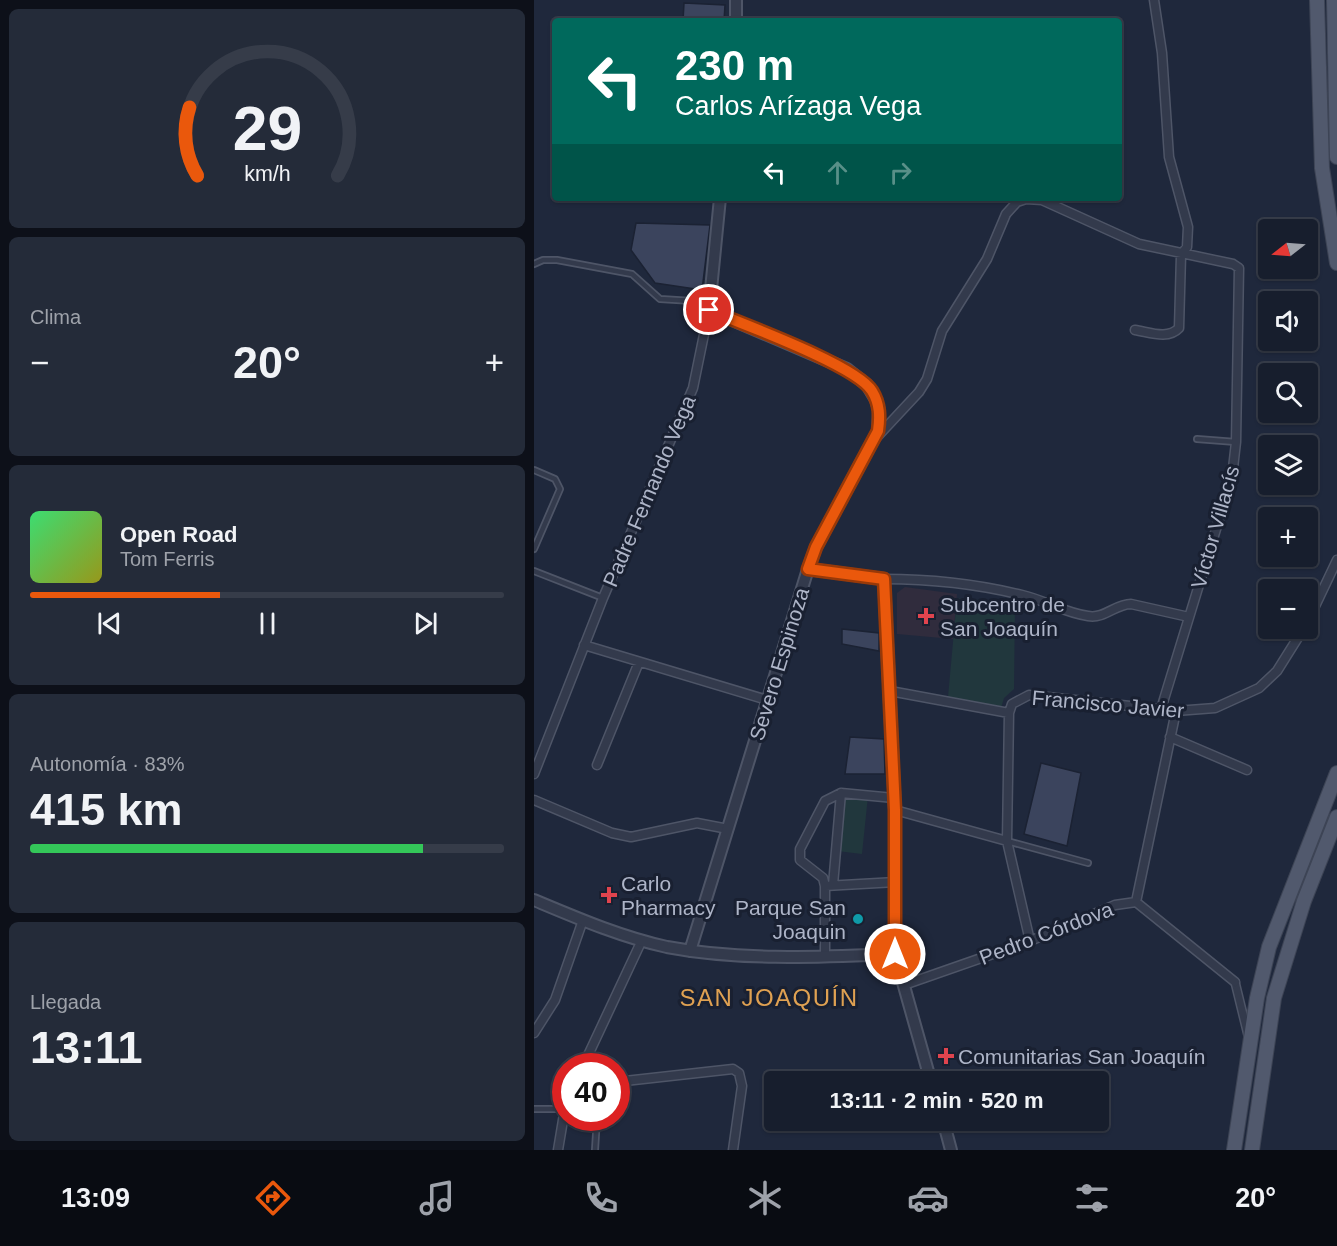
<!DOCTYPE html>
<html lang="es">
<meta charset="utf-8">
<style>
body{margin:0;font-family:Arial,sans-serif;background:#242b39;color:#f1f3f6;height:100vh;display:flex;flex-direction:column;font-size:22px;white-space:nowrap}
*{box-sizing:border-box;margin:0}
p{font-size:20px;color:#9ea2aa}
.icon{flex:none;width:33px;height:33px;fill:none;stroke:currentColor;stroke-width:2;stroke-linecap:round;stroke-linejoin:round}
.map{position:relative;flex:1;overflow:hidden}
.side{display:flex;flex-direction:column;gap:9px;padding:9px;background:#0d1019;width:534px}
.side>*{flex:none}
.hud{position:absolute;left:18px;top:18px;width:570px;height:183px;border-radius:6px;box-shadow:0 2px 4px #0004,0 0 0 2px #363c49;background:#00695c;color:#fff;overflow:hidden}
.needle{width:39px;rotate:253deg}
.fabs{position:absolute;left:724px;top:219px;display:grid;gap:12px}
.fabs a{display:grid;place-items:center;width:60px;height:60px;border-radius:6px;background:#171e2d;box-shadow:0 2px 4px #0004,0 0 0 2px #363c49;font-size:30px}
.speed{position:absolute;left:18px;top:1053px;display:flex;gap:12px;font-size:30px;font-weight:700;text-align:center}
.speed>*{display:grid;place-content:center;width:78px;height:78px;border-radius:50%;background:#171e2d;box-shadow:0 2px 4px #0004,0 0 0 2px #363c49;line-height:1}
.speed .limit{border:9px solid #d22;background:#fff;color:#111}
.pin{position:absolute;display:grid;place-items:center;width:51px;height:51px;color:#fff;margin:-26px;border:3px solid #fff;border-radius:50%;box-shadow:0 2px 6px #0007}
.me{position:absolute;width:66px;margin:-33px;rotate:0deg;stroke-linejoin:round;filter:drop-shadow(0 0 4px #0008)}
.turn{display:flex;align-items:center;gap:21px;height:126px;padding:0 24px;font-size:27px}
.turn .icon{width:78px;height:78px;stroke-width:2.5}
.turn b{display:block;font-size:42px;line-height:51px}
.lanes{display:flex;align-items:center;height:57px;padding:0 24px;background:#0003;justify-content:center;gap:30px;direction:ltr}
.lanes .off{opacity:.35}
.big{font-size:45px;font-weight:800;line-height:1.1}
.side .widget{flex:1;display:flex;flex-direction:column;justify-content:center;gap:9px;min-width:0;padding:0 21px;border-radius:9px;background:#242b39}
.side .dial{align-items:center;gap:0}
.dial svg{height:156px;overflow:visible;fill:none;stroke:#363c49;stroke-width:7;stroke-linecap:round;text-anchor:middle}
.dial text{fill:#f1f3f6;stroke:none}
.song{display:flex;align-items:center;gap:18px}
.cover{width:72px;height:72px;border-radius:9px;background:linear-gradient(135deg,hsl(140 70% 55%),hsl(60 70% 35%))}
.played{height:6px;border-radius:3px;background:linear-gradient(90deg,#ea580c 40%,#363c49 40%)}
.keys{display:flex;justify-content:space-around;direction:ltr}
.heat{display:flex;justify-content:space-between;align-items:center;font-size:33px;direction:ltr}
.charge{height:9px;border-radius:4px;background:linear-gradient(90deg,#34c759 83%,#363c49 0)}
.trip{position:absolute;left:230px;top:1071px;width:345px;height:60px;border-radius:6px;background:#171e2d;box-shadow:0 2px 4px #0004,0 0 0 2px #363c49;font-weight:800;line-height:60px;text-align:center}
.tabs{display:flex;height:96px;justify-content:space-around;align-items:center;background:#090c12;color:#9ea2aa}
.tabs .icon{width:42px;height:42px}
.tabs .current{color:#ea580c}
.tabs b{font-size:27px;color:#f1f3f6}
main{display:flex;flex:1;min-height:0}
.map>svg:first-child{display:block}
.medical{fill:#302c3d}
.green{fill:#21373d}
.building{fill:#3b445d;stroke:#1b2233;stroke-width:1.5}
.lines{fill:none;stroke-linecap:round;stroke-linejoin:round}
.service-casing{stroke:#4e5567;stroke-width:8}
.pedestrian-casing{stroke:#4e5567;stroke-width:10}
.minor-casing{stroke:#4e5567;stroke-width:11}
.tertiary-casing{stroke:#4e5567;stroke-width:14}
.primary-casing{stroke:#3d4455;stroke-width:16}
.service{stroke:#333a4c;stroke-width:4.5}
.pedestrian{stroke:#333a4c;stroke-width:7}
.minor{stroke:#333a4c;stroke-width:8}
.tertiary{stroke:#333a4c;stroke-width:10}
.primary{stroke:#51596d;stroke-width:14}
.route-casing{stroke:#983908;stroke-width:15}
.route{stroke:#ea580c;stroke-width:10}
.health-dot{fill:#e0444e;stroke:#192031;stroke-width:2}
.culture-dot{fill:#0f9aa8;stroke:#192031;stroke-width:2}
.labels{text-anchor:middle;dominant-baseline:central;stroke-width:6;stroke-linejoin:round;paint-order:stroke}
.street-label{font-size:21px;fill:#aeb5c8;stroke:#192031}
.poi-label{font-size:21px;fill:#aeb5c8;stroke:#192031;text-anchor:start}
.quarter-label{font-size:24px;letter-spacing:1.5px;fill:#dfa152;stroke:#192031}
</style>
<main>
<section class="side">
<div class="widget dial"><svg viewBox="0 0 100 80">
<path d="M14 69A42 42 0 1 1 86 69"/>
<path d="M14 69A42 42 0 0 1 10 34" stroke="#ea580c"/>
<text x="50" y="56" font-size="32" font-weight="700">29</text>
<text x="50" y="72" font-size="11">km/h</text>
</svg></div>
<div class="widget"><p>Clima</p>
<div class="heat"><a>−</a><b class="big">20°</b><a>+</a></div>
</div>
<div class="widget">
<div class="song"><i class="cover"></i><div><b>Open Road</b><p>Tom Ferris</p></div></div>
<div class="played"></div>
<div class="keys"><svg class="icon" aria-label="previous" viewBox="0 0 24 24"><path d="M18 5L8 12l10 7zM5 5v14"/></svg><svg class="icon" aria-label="pause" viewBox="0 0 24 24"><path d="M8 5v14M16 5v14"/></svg><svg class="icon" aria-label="next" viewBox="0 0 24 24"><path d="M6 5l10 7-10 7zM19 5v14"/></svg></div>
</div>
<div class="widget"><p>Autonomía · 83%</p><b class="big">415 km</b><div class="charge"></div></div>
<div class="widget"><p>Llegada</p><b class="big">13:11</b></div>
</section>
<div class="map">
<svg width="803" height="1150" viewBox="0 0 803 1150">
<rect width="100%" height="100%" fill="#1f283c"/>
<path class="medical" d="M 371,587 L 423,594 L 419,639 L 363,634 L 363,593 Z"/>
<path class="green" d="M 423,598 L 481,603 L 480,689 L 470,698 L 467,708 L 414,697 Z
M 306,795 L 334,796 L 328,854 L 303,851 Z"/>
<path class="building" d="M 150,3 L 191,5 L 190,21 L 149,21 Z
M 102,223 L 176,225 L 168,290 L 121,283 L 97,250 Z
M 308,629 L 345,633 L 345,651 L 308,644 Z
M 316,737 L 350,739 L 351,774 L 311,774 Z
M 507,763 L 547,773 L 533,846 L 490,834 Z"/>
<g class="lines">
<g class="service-casing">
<path id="service" d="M 0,264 L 9,260 L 23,260 L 98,274 L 126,299 L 175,302
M 663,439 L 702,442
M 0,470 L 21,479 L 26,489 L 0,549
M 0,571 L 69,598
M 473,841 L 554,863
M 0,1109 L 29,1109
M 61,1150 L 63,1118"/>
</g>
<g class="pedestrian-casing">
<path id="pedestrian" d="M 701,982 L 714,1035"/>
</g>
<g class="minor-casing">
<path id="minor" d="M 601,330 C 615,332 634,340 645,328 L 647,255 L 653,247 L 654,227 L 635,157 L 628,53 L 620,0
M 343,437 L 385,392 L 393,379 L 408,331 L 453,259 L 472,214 L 483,202 L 492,199 L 508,200 L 605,244 L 699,264 L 705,268 L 702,442 L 698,477 L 627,709
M 350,579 C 396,579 443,584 488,595 C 510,600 531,613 554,616 C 571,619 581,604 597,604 L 655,617
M 774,621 L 803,560
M 50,645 L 233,700
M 356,691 L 475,713
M 636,737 L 713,770
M 63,765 L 105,662
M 0,774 L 69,598 L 159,388 L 175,310
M 0,800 L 78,833 L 97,837 L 163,823 L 194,829
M 361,810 L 473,841
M 299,885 L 307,793 L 360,798
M 291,886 L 289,878 L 266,860 L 266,849 L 291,801 L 307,793
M 602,902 L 642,711
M 496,941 L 473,841 L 475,713 L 478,704 L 495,695 L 642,711 L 681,708 L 725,688 L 743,671 L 770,628
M 291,956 L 291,886 L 362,882
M 370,985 L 496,941 L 581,905 L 602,902 L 701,982
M 0,1033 L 21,1000 L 49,920
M 49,1066 L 108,940
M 82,1082 L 199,1069 L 205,1073 L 208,1086 L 199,1150
M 24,1150 L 32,1102"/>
</g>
<g class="tertiary-casing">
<path id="tertiary" d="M 202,0 L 202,21
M 274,569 L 350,579 L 361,810 L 361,954 L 397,1082
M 0,900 C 43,918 87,937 133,947 C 207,961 286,957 361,954
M 156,951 L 274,569 L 282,547 L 344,431 L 345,410 L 342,400 L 333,385 L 313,369 L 175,310 L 186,198
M 409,1120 L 417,1150"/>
</g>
<g class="primary-casing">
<path id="primary" d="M 783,0 L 788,168 L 803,263
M 800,0 L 803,157
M 700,1150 L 723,998 L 735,947 L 803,773
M 718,1150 L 740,998 L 770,901 L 803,817"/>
</g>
<use href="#service" class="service"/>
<use href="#pedestrian" class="pedestrian"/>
<use href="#minor" class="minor"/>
<use href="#tertiary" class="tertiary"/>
<use href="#primary" class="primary"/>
</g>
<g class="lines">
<g class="route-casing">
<path id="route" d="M 175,310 C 208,324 322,365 338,391 C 346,404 346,417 344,431 L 282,547 L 274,569 L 350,579 L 361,810 L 361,954"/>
</g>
<use href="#route" class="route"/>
</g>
<g class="health-dot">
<path d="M389 607h6v6h6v6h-6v6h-6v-6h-6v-6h6z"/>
<path d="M72 886h6v6h6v6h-6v6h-6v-6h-6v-6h6z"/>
<path d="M409 1047h6v6h6v6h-6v6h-6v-6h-6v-6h6z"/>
</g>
<circle class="culture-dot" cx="324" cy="919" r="6"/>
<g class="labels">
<g class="street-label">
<text transform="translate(115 491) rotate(-67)">Padre Fernando Vega</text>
<text transform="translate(681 527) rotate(-74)">Víctor Villacís</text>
<text transform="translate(245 664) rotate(-73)">Severo Espinoza</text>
<text transform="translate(574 704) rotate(5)">Francisco Javier</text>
<text transform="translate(512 933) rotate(-21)">Pedro Córdova</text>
</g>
<g class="poi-label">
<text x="406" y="604">Subcentro de<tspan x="406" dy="24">San Joaquín</tspan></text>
<text x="87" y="883">Carlo<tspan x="87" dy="24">Pharmacy</tspan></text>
<text x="312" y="907" text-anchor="end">Parque San<tspan x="312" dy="24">Joaquin</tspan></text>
<text x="424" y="1056">Comunitarias San Joaquín</text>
</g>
<g class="quarter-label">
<text x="235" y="997">SAN JOAQUÍN</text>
</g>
</g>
</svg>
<div class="fabs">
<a><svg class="needle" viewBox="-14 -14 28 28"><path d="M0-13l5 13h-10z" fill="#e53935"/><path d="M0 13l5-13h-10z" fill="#9ea2aa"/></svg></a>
<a><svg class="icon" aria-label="sound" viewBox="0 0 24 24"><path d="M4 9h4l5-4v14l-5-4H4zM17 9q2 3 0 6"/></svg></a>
<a><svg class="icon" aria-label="search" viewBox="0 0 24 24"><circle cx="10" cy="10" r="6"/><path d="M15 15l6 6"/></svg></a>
<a><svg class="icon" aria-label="layers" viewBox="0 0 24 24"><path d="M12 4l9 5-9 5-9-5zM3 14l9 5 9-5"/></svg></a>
<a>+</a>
<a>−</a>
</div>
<div class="speed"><div class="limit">40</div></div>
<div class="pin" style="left:175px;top:310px;background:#d93025"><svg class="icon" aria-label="arrive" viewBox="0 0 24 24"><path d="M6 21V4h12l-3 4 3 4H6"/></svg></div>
<svg class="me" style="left:361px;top:954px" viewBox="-20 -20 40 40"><circle r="17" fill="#ea580c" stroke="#fff" stroke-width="3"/><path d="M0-11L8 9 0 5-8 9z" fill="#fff"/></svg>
<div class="trip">13:11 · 2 min · 520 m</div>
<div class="hud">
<div class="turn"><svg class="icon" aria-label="left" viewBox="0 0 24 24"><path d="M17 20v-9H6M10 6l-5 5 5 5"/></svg><div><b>230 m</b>Carlos Arízaga Vega</div></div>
<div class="lanes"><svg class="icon" aria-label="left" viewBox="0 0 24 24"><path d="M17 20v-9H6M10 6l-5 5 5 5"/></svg><svg class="icon off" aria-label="ahead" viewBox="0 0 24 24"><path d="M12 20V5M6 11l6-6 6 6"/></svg><svg class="icon off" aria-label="right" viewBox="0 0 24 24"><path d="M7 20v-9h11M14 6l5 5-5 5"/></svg></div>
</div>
</div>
</main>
<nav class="tabs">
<b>13:09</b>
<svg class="icon current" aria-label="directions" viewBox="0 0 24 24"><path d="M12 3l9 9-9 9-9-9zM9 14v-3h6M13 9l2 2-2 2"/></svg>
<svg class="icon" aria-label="music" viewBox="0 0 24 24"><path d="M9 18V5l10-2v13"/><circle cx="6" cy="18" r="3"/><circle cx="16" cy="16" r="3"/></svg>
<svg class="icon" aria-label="phone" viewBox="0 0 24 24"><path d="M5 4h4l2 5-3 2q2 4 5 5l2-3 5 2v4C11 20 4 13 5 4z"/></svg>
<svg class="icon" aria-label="climate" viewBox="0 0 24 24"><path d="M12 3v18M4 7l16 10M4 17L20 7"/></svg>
<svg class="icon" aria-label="car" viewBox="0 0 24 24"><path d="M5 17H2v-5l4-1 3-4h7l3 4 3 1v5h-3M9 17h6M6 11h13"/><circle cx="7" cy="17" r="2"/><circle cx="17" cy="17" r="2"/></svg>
<svg class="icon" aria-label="filters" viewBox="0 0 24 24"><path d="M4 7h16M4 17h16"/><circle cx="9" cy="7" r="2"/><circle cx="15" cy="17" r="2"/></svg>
<b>20°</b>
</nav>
